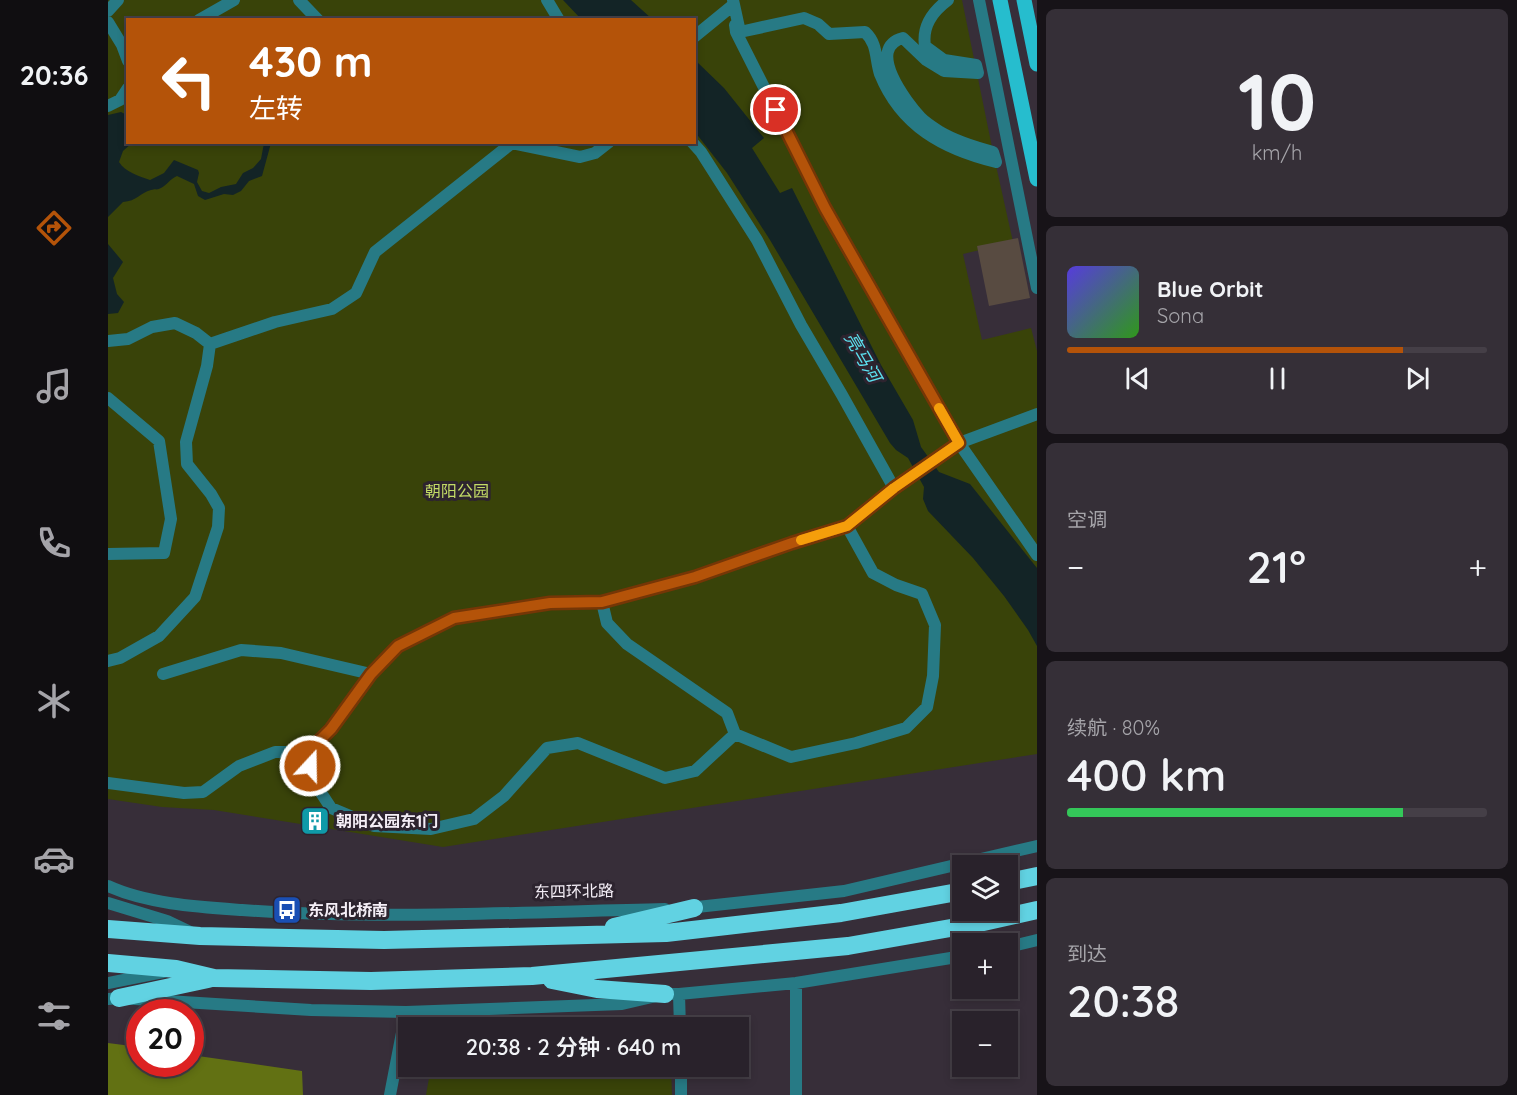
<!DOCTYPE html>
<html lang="zh">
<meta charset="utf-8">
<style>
body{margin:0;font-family:Quicksand,"Noto Sans SC",sans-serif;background:#352f37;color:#f1f3f6;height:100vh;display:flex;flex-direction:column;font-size:22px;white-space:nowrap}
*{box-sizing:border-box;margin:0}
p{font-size:20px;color:#a5a4a9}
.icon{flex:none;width:33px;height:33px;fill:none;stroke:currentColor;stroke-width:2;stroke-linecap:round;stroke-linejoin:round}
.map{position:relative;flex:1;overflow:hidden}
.drawer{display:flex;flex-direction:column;gap:9px;padding:9px;background:#171318;width:480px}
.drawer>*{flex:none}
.banner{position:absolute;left:18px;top:18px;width:570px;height:126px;border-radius:0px;box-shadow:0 3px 9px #0003,0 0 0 2px #453f47;background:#b45309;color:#fff;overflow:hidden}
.controls{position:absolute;left:844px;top:855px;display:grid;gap:12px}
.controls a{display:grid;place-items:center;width:66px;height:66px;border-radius:0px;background:#29222b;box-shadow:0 3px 9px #0003,0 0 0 2px #453f47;font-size:30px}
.speed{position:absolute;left:18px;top:999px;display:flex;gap:12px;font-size:30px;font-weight:700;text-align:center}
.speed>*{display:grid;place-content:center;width:78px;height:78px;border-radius:50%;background:#29222b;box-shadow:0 3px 9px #0003,0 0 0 2px #453f47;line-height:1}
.speed .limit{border:9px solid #d22;background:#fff;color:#111}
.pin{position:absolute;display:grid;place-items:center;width:51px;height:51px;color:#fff;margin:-26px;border:3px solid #fff;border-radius:50%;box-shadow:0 2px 6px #0007}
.me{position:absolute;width:66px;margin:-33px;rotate:21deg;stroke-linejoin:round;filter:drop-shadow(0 0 4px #0008)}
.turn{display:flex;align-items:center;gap:21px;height:126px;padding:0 24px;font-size:27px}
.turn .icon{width:78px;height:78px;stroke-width:2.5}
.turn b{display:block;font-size:42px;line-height:51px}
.big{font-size:45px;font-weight:600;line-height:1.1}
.drawer .tile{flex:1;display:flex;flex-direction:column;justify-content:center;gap:9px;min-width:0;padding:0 21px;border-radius:9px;background:#352f37}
.drawer .dial{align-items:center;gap:0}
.dial b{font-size:78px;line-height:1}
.song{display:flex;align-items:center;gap:18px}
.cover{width:72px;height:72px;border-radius:9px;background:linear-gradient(135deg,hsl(250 70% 55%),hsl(110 70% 35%))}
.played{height:6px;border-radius:3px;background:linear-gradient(90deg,#b45309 80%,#453f47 80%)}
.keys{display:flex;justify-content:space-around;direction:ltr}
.heat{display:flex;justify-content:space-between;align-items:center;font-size:33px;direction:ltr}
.charge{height:9px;border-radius:4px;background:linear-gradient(90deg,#34c759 80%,#453f47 0)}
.trip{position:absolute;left:290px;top:1017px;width:351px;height:60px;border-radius:0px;background:#29222b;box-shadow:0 3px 9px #0003,0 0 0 2px #453f47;font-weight:600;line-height:60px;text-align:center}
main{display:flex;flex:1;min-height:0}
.tabs{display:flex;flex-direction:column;width:108px;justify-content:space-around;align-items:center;background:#100e11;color:#a5a4a9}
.tabs .icon{width:42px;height:42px}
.tabs .current{color:#b45309}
.tabs b{font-size:27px;color:#f1f3f6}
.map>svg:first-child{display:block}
.green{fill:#394309;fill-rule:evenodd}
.forest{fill:#627113}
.water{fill:#132426}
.building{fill:#584b41}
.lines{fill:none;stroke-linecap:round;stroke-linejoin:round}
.minor{stroke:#277a85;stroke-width:12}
.major{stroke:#26bdce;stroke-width:15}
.highway{stroke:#61d2e2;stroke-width:18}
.route-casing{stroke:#753606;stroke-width:15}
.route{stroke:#b45309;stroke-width:10}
.slow{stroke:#f59e0b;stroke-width:10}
.labels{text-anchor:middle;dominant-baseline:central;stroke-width:6;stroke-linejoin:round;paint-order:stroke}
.park-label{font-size:16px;fill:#c3db66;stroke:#2d242f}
.poi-label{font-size:16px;font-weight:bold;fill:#f4eef6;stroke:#2d242f;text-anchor:start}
.street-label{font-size:16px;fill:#f4eef6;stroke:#2d242f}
.water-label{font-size:18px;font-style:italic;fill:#5ce0ef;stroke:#2d242f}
</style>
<main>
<nav class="tabs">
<b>20:36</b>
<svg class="icon current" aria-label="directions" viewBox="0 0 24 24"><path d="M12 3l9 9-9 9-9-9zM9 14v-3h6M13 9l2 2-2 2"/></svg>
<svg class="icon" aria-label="music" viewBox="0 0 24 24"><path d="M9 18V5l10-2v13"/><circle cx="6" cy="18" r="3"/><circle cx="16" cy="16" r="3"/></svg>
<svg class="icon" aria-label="phone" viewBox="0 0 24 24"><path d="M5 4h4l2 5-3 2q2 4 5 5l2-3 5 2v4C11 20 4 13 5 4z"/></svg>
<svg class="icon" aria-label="climate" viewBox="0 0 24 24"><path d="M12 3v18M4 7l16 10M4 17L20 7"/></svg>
<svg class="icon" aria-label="car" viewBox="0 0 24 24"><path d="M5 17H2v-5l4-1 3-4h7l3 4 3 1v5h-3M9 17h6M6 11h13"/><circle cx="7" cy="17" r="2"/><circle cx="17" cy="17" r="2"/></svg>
<svg class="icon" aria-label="filters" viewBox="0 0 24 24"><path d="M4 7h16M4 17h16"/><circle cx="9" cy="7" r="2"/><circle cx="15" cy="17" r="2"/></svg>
</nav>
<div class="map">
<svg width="929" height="1095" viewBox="0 0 929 1095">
<rect width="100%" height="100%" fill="#372e39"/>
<path class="green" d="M 0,0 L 854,0 L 885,152 L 905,242 L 855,254 L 874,340 L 923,328 L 929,351 L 929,754 L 335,847 L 106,810 L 54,807 L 0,799 ZM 20,20 L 586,20 L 586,142 L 20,142 Z
M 323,1067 L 563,1067 L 564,1095 L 318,1095 Z"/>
<path class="forest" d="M 0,1043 L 31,1047 L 32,1064 L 82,1064 L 83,1055 L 194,1071 L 195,1095 L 0,1095 Z"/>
<path class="water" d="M 455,0 L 523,0 L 544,19 L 473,19 Z
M 587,60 L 616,88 L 656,138 L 644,148 L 672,193 L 684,188 L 773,365 L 805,420 L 813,447 L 831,472 L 862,484 L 929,568 L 929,646 L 920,630 L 896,596 L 865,558 L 820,511 L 815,499 L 816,487 L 800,458 L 788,450 L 782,443 L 662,240 L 619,173 L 587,132 Z
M 13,112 L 19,115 L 20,142 L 24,143 L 15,151 L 11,162 C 17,172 31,176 42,180 L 56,173 L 66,160 L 90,170 L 91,173 L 89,182 L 94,191 L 101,193 L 113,187 L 128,184 L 135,173 L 145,168 L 153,159 L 156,143 L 163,143 L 154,176 L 141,181 L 133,191 L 125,195 L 116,194 L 97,200 L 90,196 L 86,184 L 69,176 C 62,179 59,185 53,188 C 46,191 50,188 43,190 C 32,193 29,201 15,202 L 0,217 L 0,115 Z
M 0,244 L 15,262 L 5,278 L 9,294 L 16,302 L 10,313 L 0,314 Z"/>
<path class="building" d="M 910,238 L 922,298 L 881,306 L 869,246 Z
M 200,812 L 211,814 L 209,825 L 198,824 Z"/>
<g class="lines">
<path class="minor" d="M 191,0 L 210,20
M 439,0 L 451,20
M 625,0 L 632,32 L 696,18 L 710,24 L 721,34 L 757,32 C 770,44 767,59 772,74 C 793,126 835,149 888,162 L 885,152 C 866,147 849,142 832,132 C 826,128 818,123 813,118 C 798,102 757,48 795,38 L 818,60 L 836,71 L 870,73 L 868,65 L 836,60 L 817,46 C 814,26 824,12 840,0
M 871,0 L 929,288
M 0,11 L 10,0
M 91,20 L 126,0
M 0,22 L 14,45 L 20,61
M 627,25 L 628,32 L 717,208 L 851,443 L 929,555
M 586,37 L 624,6
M 0,106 L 12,100 L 20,88
M 584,142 L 593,152 L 649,240 L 693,325 L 734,395 L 786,488
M 0,341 L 20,339 L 44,327 L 67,323 L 88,333 L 102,344
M 0,398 L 51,441 L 63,519 L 56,553 L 0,554
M 494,602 L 499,623 L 519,644 L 619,713 L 627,734
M 0,661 L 12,658 L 51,636 L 87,597 L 110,527 L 111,508 L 103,494 L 79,464 L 78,442 L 99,366 L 102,344 L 167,322 L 224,309 L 248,293 L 267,252 L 404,143 L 472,157 L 487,153 L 501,142
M 55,674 L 133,650 L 173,653 L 263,674
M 200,752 L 204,779 L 223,808 L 266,826 L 323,829 L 366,819 L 396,796 L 439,748 L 470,743 L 557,778 L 587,771 L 627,734 L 683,757 L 748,743 L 798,728 L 819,707 L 825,676 L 827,625 L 814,594 L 788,585 L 765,573 L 739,526
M 0,783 L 76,793 L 95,792 L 131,766 L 167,752 L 200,752 L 223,729 L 263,674 L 290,646 L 346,618 L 442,603 L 494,602 L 587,577 L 684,543 L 739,526 L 786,488 L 851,443 L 929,414
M 0,886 C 39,904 91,907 134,910 C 274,920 416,912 557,909
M 0,903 L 59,921 L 82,932
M 580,908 L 736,891 L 929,846
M 900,947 L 929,940
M 0,983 L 55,972
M 571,994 L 572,1028
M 0,999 L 11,998 L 203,1010 L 298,1012 L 514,1004 L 557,994 L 571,994 L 688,983 L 855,956
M 573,1066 L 573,1095
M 282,1095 L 298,1012
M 688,1095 L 688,983"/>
<path class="major" d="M 892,0 L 929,179
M 916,0 L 929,64"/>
<path class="highway" d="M 900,882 L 929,876
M 506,927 L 586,908
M 0,929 L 92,936 L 276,940 L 558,933 L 733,913 L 855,891
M 0,963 L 68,969 L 106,978 L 263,981 L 424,976 L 740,946 L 871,923 L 929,910
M 444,980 L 489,989 L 557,994
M 11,998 L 100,979"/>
</g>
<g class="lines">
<g class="route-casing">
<path id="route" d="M 202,766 L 200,752 L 223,729 L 263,674 L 290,646 L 346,618 L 442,603 L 494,602 L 587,577 L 684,543 L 739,526 L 786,488 L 851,443 L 717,208 L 668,110"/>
</g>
<use href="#route" class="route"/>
<path class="slow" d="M 693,540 L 739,526 L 786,488 L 851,443 L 831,408"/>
</g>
<defs>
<g id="building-square" transform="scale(1.5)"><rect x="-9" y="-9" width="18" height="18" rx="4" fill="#0f9aa8" stroke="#2d242f"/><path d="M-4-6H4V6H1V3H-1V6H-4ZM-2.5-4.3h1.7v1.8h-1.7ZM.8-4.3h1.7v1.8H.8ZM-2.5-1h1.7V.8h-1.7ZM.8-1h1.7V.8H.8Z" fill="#fff"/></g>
<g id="bus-square" transform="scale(1.5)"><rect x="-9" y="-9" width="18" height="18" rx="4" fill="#1a4fb4" stroke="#2d242f"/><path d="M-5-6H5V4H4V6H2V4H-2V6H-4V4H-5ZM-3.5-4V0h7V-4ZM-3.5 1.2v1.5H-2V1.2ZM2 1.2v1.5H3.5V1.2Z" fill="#fff"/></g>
</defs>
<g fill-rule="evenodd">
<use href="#building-square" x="207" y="821"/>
<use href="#bus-square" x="179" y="910"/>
</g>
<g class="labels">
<g class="park-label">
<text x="349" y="491">朝阳公园</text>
</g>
<g class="poi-label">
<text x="228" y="821">朝阳公园东1门</text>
<text x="200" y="910">东风北桥南</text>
</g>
<g class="street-label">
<text transform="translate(466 891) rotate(-1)">东四环北路</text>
</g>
<g class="water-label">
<text transform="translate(755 357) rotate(60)">亮马河</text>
</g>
</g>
</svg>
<div class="controls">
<a><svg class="icon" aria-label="layers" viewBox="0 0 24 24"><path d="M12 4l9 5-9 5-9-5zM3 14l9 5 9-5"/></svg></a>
<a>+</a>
<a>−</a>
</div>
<div class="speed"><div class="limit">20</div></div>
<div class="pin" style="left:668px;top:110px;background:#d93025"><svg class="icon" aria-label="arrive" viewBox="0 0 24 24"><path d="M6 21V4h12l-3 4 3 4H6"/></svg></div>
<svg class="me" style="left:202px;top:766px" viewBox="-20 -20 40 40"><circle r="17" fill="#b45309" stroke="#fff" stroke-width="3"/><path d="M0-11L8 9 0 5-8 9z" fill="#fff"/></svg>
<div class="trip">20:38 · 2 分钟 · 640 m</div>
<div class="banner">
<div class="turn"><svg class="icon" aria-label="left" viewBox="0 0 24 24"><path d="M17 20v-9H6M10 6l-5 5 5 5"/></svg><div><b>430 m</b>左转</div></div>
</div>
</div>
<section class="drawer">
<div class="tile dial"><b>10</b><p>km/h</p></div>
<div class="tile">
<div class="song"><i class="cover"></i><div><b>Blue Orbit</b><p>Sona</p></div></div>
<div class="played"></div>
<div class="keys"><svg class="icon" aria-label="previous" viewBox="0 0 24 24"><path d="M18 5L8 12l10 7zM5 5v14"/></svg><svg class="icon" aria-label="pause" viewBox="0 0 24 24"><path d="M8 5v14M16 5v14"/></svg><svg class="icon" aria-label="next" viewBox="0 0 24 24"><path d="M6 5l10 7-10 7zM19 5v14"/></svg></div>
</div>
<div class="tile"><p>空调</p>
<div class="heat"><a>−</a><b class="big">21°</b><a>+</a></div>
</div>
<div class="tile"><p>续航 · 80%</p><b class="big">400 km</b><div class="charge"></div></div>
<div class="tile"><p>到达</p><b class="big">20:38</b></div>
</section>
</main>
